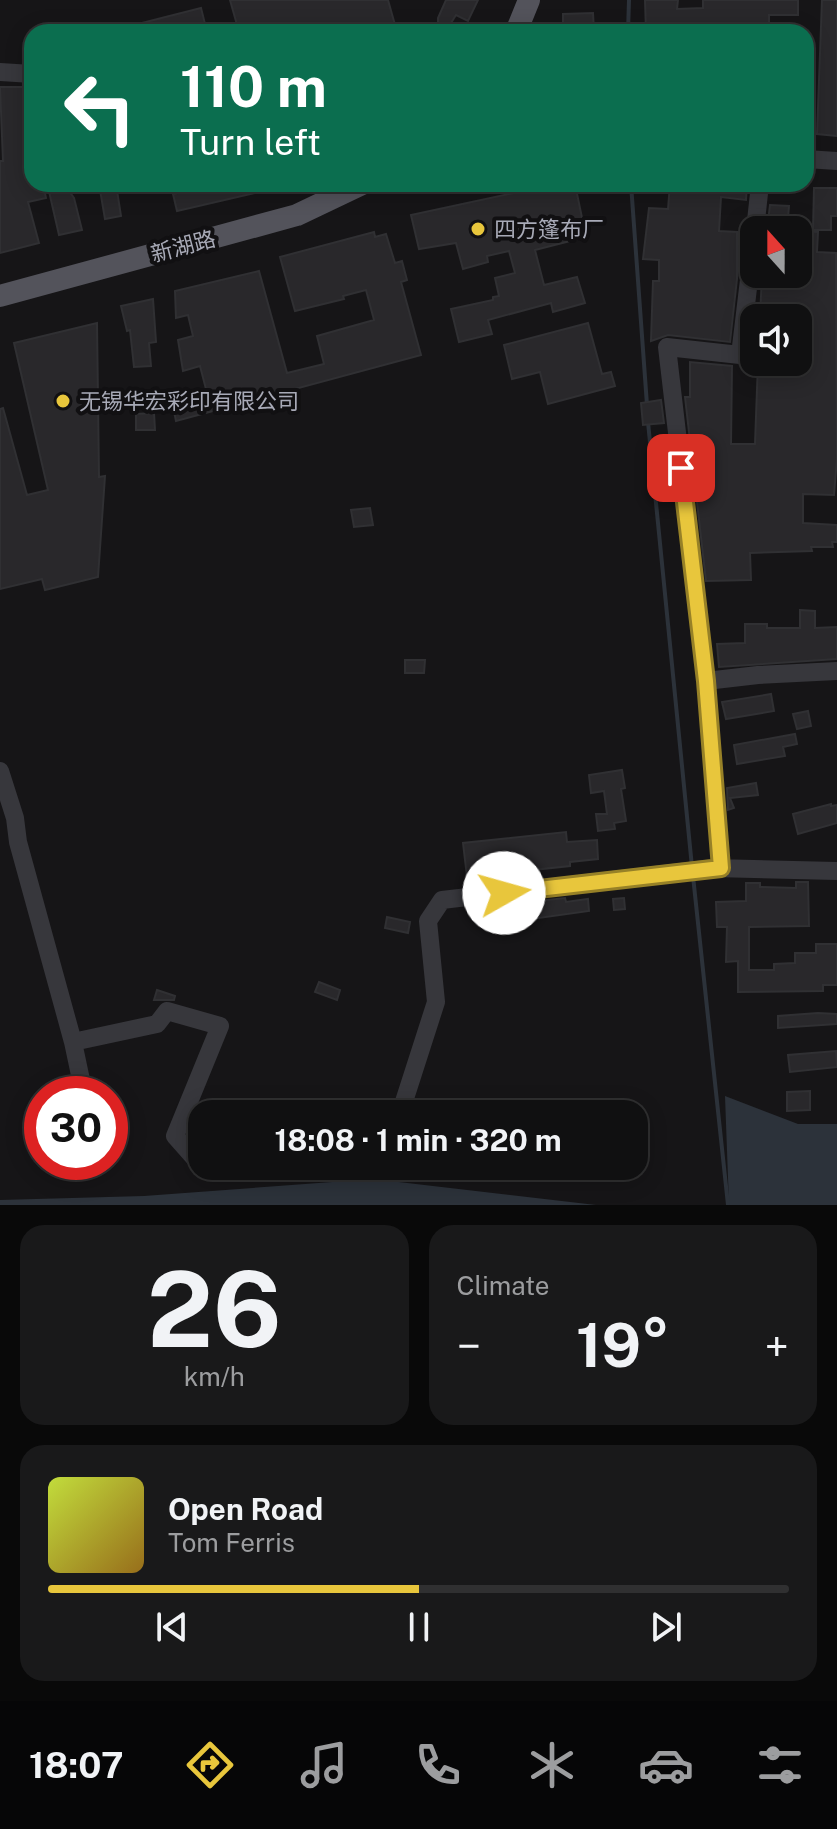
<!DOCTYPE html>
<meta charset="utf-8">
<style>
body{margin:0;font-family:"Public Sans","Noto Sans SC",sans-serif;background:#19191a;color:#f1f3f6;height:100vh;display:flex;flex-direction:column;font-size:30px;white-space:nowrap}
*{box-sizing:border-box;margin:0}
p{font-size:26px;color:#9c9d9f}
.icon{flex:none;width:44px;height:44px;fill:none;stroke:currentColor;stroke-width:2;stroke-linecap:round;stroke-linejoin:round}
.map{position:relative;height:1205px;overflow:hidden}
.sheet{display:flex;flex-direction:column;gap:20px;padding:20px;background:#090909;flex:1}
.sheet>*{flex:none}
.top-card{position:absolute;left:24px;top:24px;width:790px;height:168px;border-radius:24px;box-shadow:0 4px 20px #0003,0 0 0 2px #303031;background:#0b6e4f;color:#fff;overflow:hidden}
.needle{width:52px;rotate:339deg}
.fabs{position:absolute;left:740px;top:216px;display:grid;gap:16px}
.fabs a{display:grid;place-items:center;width:72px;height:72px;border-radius:16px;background:#101011;box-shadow:0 4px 20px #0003,0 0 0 2px #303031;font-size:40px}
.speed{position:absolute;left:24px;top:1076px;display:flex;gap:16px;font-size:40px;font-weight:700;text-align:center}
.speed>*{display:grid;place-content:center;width:104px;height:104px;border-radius:50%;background:#101011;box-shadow:0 4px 20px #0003,0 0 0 2px #303031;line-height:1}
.speed .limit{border:12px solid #d22;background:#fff;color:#111}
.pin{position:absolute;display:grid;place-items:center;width:68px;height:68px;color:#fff;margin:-34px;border-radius:16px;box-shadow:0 4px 12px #0006}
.me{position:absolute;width:88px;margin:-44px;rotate:83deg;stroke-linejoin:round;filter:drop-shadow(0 0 6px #0008)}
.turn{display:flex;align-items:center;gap:28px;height:168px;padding:0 24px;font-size:36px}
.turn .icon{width:104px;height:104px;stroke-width:2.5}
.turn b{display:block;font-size:56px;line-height:68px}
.big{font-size:60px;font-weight:700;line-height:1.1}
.sheet .tile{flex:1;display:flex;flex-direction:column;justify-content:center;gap:12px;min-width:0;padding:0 28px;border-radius:24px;background:#19191a}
.sheet .dial{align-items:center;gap:0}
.dial b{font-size:104px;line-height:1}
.song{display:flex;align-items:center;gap:24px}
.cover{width:96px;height:96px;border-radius:12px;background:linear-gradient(135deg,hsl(70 70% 55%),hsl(40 70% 35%))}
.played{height:8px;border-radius:4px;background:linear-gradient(90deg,#e8c63c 50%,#303031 50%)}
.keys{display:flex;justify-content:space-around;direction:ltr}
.heat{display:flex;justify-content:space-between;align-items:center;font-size:44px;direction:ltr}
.sheet .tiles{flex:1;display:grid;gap:20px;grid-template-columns:1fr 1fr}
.tile:last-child{grid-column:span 2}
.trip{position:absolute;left:188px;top:1100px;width:460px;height:80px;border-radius:24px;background:#101011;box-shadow:0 4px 20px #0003,0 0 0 2px #303031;font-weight:700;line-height:80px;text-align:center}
.dock{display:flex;height:128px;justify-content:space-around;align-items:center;background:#060607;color:#9c9d9f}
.dock .icon{width:56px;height:56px}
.dock .active{color:#e8c63c}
.dock b{font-size:36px;color:#f1f3f6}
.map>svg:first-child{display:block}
.water{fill:#2c323a}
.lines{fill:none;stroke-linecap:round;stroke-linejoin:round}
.stream{stroke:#2c323a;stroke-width:4}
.building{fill:#29282b;stroke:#303033;stroke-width:2}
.minor{stroke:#37373c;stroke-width:18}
.major{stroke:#53535b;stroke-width:22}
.route-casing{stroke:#978127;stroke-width:20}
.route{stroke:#e8c63c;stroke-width:14}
.poi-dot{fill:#e8c63c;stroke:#111012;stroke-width:3}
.labels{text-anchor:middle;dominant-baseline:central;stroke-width:8;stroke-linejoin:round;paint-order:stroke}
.poi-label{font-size:22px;fill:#a8aab7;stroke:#111012;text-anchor:start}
.street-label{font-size:22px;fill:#a8aab7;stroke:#111012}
</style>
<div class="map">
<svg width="837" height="1205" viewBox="0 0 837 1205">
<rect width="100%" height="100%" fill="#161517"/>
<path class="water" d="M 725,1096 L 798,1124 L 837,1124 L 837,1205 L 729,1205 Z
M 373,1179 L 596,1205 L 0,1205 L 0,1200 L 144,1196 Z"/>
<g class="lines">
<path class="stream" d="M 628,32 L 629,0
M 631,184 L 647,405
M 648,422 L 692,867
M 693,876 L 728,1205"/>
</g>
<path class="building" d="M 230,0 L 388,0 L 397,32 L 239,32 Z
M 446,0 L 478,0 L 468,21 L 456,15 L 446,31 L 438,25 L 438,18 Z
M 645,0 L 678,0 L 677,9 L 703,8 L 703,0 L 798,0 L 798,15 L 769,15 L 769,32 L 646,32 Z
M 822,0 L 837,0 L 837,136 L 817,134 Z
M 201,8 L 207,32 L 122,32 L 122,28 Z
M 593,13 L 594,31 L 563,31 L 563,14 Z
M 0,87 L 32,87 L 32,184 L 43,184 L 46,198 L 28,202 L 39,243 L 0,253 L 0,161 L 3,161 Z
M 64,184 L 74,198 L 82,230 L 59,235 L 48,187 Z
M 99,184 L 116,184 L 121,216 L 105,219 Z
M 217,184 L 253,184 L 255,193 L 177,211 L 173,194 Z
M 556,184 L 575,184 L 586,237 L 535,250 L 544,285 L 577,277 L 585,303 L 553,312 L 551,303 L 488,320 L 492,334 L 459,342 L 451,309 L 493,300 L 493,297 L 499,296 L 495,278 L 515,273 L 509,251 L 487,256 L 488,262 L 463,269 L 456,243 L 419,249 L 411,215 Z
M 670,184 L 747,184 L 746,200 L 721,197 L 719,231 L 737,232 L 737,279 L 730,342 L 668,335 L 651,341 L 653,281 L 659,281 L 659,260 L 643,259 L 649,208 L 668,209 Z
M 814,188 L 837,188 L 837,216 L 831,216 L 831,230 L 813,230 Z
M 770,205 L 789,206 L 787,230 L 767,230 Z
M 798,231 L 818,232 L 817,252 L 836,253 L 837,459 L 834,495 L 803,494 L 803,523 L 837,525 L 837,542 L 832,542 L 833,547 L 811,547 L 812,551 L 750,553 L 751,580 L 706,581 L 685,397 L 690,397 L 690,362 L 732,366 L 731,444 L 755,444 L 758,362 L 798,362 L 798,318 L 760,318 L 762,274 L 798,274 Z
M 374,232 L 375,237 L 386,234 L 395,263 L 402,261 L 407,280 L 401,282 L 421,355 L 176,421 L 172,402 L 207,393 L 200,366 L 183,371 L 178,340 L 193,336 L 188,315 L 176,318 L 175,291 L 259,271 L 287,373 L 324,364 L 317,336 L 374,320 L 366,290 L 343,296 L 344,299 L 295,311 L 280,257 Z
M 153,299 L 156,342 L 149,343 L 151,366 L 134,367 L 130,330 L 127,331 L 121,306 Z
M 97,323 L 99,477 L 105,476 L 98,577 L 45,590 L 42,579 L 0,589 L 0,409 L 3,408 L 27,495 L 48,490 L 14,343 Z
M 588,323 L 602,374 L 611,372 L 615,386 L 548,404 L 540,372 L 512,379 L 504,345 Z
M 661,400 L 664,423 L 643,425 L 641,403 Z
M 154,413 L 155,430 L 136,430 L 136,414 Z
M 370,508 L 373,525 L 354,527 L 351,510 Z
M 800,610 L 815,611 L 815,628 L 837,627 L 837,659 L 719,667 L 717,644 L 745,643 L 745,624 L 767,624 L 767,628 L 800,628 Z
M 405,660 L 425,660 L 424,673 L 405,673 Z
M 771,694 L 774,711 L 726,719 L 722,702 Z
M 808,711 L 811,726 L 797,729 L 793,714 Z
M 795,734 L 797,744 L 783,747 L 785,756 L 737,764 L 734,745 Z
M 622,770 L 625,788 L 621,789 L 626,821 L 614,823 L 615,829 L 598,831 L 596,814 L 607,814 L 604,791 L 591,793 L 589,775 Z
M 756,783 L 758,795 L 730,798 L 734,808 L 728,810 L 727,788 Z
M 831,804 L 831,806 L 837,805 L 837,823 L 798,834 L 793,814 Z
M 566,832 L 567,842 L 597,840 L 598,859 L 570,862 L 570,866 L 467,877 L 463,843 Z
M 796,882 L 808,882 L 809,926 L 749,927 L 749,970 L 774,970 L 774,964 L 795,963 L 795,953 L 816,953 L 816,944 L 837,944 L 837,985 L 823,985 L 823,991 L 738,992 L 738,961 L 726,962 L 727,927 L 717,927 L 716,902 L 746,901 L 746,883 L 760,883 L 760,887 L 796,888 Z
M 565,898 L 566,902 L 588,899 L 589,911 L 503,923 L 502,905 Z
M 624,898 L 625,909 L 614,910 L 613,899 Z
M 387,917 L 410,922 L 408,933 L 385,928 Z
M 319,982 L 340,990 L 337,1000 L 315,992 Z
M 157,990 L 175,996 L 174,1000 L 154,1000 Z
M 818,1013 L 837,1014 L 837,1024 L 778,1028 L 778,1016 Z
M 836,1051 L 837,1067 L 790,1072 L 788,1055 Z
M 810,1091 L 810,1110 L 787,1111 L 787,1092 Z"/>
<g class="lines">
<path class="minor" d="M 0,72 L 32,74
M 806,159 L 837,161
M 755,230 L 760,184
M 706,681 L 758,675 L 837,671
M 0,771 L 15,818 L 18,842 L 73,1042 L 84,1094
M 721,868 L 706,681 L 667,347 L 740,355 L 754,238
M 73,1042 L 157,1024 L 167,1011 L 220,1026 L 175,1136 L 198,1162 L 202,1163
M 400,1114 L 436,1002 L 428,921 L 442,900 L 714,868 L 837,871
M 252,1166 L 360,1173 L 375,1166"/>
<path class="major" d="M 516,32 L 529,0
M 0,296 L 297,215 L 362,184"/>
</g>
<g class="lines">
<g class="route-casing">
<path id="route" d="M 504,893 L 721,868 L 706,681 L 681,468"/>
</g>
<use href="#route" class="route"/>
</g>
<g class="poi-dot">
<circle cx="478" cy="229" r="8"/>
<circle cx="63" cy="401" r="8"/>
</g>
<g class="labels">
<g class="poi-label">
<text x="494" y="229">四方篷布厂</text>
<text x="79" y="401">无锡华宏彩印有限公司</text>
</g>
<g class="street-label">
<text transform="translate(183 246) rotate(-15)">新湖路</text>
</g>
</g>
</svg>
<div class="fabs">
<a><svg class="needle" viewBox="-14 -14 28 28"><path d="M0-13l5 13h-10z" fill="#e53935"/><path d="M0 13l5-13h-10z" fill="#9c9d9f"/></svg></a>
<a><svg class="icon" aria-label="sound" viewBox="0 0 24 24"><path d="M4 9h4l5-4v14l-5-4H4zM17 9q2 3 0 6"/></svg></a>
</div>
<div class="speed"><div class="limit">30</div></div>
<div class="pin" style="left:681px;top:468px;background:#d93025"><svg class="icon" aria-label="arrive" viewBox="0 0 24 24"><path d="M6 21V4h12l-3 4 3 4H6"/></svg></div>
<svg class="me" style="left:504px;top:893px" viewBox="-20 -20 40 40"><circle r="19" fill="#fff"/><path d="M0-13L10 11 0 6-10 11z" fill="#e8c63c"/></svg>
<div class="trip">18:08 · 1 min · 320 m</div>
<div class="top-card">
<div class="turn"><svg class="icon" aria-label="left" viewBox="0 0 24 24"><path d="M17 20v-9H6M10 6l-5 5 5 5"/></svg><div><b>110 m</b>Turn left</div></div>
</div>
</div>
<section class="sheet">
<div class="tiles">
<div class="tile dial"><b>26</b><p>km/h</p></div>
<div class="tile"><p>Climate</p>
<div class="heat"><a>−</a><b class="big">19°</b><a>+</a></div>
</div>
<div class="tile">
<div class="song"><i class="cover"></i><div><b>Open Road</b><p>Tom Ferris</p></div></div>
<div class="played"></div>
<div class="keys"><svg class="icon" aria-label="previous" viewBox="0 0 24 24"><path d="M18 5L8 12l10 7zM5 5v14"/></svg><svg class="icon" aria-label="pause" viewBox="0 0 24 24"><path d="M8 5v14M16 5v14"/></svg><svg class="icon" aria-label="next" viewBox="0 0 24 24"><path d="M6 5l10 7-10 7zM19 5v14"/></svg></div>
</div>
</div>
</section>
<nav class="dock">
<b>18:07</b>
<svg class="icon active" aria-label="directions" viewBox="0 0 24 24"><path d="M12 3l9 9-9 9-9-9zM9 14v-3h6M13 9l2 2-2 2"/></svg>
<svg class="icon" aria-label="music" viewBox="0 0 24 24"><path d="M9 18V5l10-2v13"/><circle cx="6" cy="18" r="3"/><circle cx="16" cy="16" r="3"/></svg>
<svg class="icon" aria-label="phone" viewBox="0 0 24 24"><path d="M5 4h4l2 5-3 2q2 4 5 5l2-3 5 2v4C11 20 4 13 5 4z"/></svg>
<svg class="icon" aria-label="climate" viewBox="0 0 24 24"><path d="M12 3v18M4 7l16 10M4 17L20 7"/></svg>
<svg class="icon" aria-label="car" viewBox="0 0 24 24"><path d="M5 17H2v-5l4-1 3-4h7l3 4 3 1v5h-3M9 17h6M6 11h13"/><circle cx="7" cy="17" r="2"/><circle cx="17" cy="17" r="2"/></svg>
<svg class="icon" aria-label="filters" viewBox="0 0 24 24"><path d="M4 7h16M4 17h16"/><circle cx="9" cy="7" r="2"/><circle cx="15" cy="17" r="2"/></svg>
</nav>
